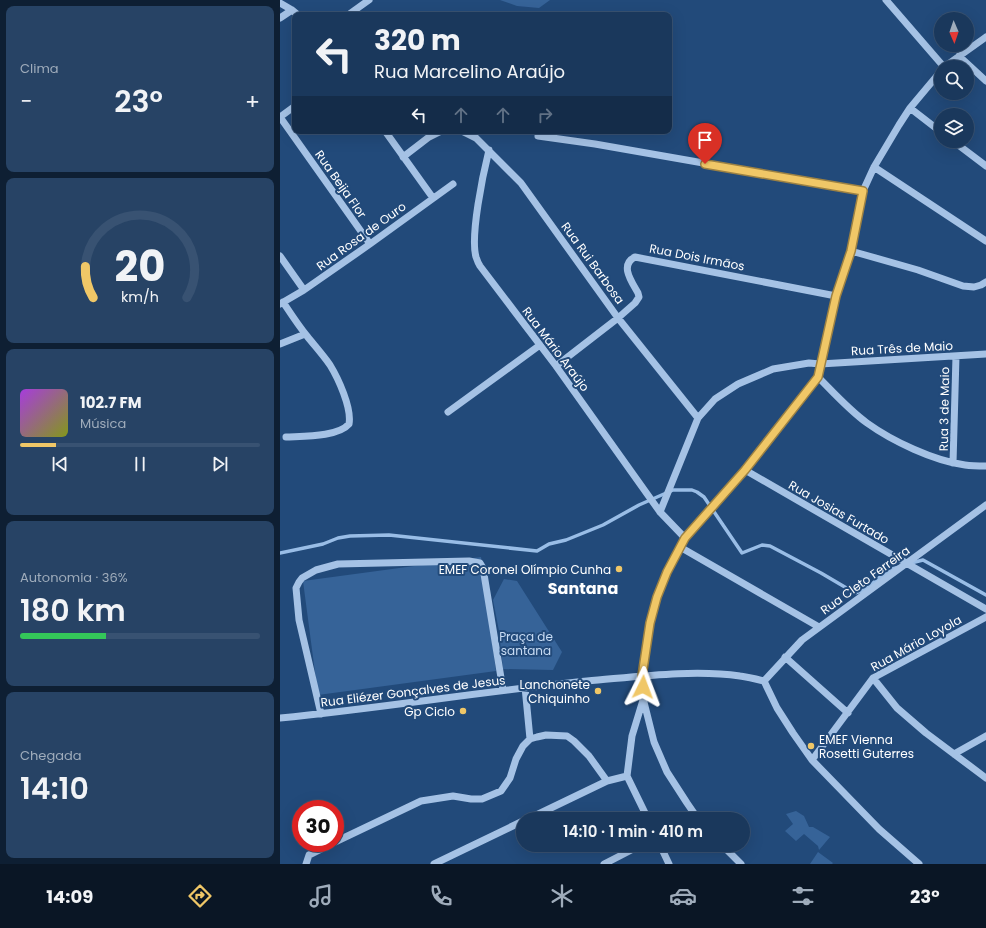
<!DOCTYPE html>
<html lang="pt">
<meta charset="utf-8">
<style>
body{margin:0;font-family:Poppins,sans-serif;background:#274365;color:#f1f3f6;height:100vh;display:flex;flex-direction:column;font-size:15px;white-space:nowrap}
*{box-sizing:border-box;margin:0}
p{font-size:13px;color:#9facbb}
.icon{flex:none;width:22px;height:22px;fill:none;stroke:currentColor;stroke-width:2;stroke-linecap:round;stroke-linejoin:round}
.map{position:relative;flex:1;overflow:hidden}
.drawer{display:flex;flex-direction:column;gap:6px;padding:6px;background:#0e1f33;width:280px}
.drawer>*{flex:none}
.top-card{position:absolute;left:12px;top:12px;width:380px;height:122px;border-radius:8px;box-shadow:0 4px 16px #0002,0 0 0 1px #385272;background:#1a385c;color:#f1f3f6;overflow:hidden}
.needle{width:26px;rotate:178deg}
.buttons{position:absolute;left:654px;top:12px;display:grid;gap:8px}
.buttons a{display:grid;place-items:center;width:40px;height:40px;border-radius:50%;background:#1a385c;box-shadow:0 4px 16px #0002,0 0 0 1px #385272;font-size:20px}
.speed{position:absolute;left:12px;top:800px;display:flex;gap:8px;font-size:20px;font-weight:700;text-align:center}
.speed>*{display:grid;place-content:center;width:52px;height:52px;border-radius:50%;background:#1a385c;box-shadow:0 4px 16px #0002,0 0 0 1px #385272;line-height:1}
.speed .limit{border:6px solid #d22;background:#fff;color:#111}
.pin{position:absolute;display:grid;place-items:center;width:34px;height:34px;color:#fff;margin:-41px -17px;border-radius:50% 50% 50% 0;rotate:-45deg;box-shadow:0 0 4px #0007}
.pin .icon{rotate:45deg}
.me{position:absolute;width:44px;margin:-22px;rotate:3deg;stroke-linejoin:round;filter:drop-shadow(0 0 3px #0008)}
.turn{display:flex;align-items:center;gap:14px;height:84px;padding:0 16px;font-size:18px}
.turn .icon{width:52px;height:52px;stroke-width:2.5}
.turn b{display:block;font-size:28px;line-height:34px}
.lanes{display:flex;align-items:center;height:38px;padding:0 16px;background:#0003;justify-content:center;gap:20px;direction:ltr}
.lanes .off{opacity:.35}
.big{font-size:30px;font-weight:600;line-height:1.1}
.drawer .tile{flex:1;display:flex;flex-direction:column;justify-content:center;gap:6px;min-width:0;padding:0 14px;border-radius:8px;background:#274365}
.drawer .dial{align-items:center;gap:0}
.dial svg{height:104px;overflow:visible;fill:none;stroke:#385272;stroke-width:7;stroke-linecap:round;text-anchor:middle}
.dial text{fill:#f1f3f6;stroke:none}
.song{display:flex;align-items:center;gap:12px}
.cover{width:48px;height:48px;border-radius:6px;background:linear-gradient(135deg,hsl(280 70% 55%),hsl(70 70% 35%))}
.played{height:4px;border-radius:2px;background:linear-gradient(90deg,#f0c767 15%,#385272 15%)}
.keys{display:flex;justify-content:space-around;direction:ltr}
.heat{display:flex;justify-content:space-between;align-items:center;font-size:22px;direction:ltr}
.charge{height:6px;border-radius:3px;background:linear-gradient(90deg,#34c759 36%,#385272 0)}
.trip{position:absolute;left:236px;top:812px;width:234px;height:40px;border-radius:20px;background:#1a385c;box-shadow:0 4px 16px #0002,0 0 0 1px #385272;font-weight:600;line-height:40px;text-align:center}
.tabs{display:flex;height:64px;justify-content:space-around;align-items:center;background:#0a1625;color:#9facbb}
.tabs .icon{width:28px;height:28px}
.tabs .current{color:#f0c767}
.tabs b{font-size:18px;color:#f1f3f6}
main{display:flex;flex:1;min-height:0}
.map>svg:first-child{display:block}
.green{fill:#366398}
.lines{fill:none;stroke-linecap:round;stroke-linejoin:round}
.stream{stroke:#99bde6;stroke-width:3.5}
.minor{stroke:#a5c2e5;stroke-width:7}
.route-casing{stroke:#9c8143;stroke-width:10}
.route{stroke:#f0c767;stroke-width:7}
.poi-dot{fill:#f0c767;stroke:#224a7a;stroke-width:1.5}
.labels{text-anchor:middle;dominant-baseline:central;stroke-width:4;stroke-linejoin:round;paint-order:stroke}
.street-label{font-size:12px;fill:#fff;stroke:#224a7a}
.poi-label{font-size:12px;fill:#fff;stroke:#224a7a;text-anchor:end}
.park-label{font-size:12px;fill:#c8dcf4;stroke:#224a7a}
.district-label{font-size:16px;font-weight:bold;fill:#fff;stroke:#224a7a}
</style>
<main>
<section class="drawer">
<div class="tile"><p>Clima</p>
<div class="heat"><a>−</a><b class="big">23°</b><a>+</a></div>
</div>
<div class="tile dial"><svg viewBox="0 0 100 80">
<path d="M14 69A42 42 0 1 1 86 69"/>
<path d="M14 69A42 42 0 0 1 8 45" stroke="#f0c767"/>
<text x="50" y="56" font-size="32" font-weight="700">20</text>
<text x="50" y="72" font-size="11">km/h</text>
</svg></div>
<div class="tile">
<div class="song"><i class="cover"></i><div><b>102.7 FM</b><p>Música</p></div></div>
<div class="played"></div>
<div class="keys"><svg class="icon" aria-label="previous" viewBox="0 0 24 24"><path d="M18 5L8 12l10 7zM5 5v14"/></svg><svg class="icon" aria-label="pause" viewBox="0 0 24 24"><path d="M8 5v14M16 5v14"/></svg><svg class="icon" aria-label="next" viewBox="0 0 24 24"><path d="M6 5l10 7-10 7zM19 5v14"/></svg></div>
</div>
<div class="tile"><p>Autonomia · 36%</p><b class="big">180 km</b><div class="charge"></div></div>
<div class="tile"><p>Chegada</p><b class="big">14:10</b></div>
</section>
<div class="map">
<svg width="706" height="864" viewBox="0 0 706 864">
<rect width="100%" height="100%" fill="#224a7a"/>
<path class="green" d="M 220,0 L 270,0 L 259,8 L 237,6 Z
M 201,557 L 216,671 L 38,695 L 23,581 Z
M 224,579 L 237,581 L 282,652 L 273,670 L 223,669 L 219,631 L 213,600 Z
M 516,811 L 524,816 L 529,827 L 533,827 L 550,837 L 539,850 L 538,846 L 524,834 L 516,841 L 505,831 L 513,824 L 506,814 Z
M 538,852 L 553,863 L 552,864 L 530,864 Z"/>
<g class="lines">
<path class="stream" d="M 0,553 L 43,544 L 58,538 L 70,536 L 109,535 L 257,551 L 269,544 L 286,540 L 323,525 L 359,505 L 393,490 L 412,490 L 417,492 L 424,497 L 462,553 L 482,545 L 490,546 L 541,573 L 575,593 C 592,590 601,570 619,567
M 631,563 L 643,560 L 706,595"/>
<path class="minor" d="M 606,0 L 664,67
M 0,3 L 12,10 L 18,15
M 68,15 L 89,0
M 0,18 L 12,10
M 679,56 L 706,81
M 664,67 L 706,37
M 15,106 L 0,117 L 90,244
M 630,108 L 661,132
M 105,131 L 153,198
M 182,131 L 196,138 L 241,183 L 338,318 L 418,418
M 258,136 L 315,144 L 583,191
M 673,141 L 706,166
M 209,150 C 203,174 190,236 196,257 C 197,260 198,263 200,266 L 276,366 L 380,512 L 405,538
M 123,157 L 149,137 L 161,131
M 594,167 L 706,241
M 571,251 L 638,270 L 683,286 L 694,287 L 701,285 L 706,282
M 0,256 L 24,290
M 3,302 C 11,314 18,325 27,336 C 34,345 43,355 50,365 C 58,378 72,408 69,424 C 58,437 23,436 6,437
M 0,304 L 24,290 L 90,244 L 173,184
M 0,344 L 25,334
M 276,366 L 338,318 L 355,303 L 359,297 L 358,293 C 352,282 339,265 355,257 L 556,296
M 538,377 C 554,393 569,410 587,423 C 612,441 654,461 685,465 C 692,466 699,466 706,466
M 168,412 L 260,345
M 673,463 L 676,356
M 465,470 L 706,609
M 380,512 L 418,418 L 435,399 L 458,384 L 493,369 L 529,363 L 540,364 L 706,354
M 400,547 L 539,627
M 505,657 L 568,713
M 593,678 L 617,708 L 646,733 L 706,778
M 484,681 L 522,640 L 706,505
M 484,681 L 497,708 L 513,733 L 532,760 L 599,829 L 639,864
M 245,687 L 250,739
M 363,700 L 352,736 L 347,776 L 368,819
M 41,714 L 19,620 L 16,588 L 19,582 L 22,578 L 36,570 L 58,564 L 189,561 L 200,563 L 203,568 L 223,690
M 0,718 C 102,708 204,691 307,681 C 355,677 413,669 460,676 C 468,677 476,679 484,681
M 674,754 L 706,736
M 532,760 L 593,678 L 706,617
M 248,819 L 327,781 L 347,776
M 418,819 L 407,803 L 387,772 L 374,742 L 363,698 L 363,676 L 370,623 L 377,597 L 387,572 L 405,538 L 465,470 L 538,377 L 556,296 L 571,251 L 583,191 L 594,167 L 619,125 L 630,108 L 661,71
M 55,842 L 141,801 L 173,796 L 191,799 L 202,799 L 221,791 L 230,778 L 236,759 L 243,746 L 250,739 L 257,737 L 266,735 L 287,736 L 294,741 L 309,756 L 327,781
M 380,845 L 389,864
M 442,845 L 461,864
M 26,864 L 29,855 L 53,843
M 154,864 L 243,821
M 324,864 L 361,845"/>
</g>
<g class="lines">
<g class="route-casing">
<path id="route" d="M 363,687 L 362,676 L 370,623 L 377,597 L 387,572 L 405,538 L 465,470 L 538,377 L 556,296 L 571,251 L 583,191 L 425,164"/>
</g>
<use href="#route" class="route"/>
</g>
<g class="poi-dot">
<circle cx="339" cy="569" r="4"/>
<circle cx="318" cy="691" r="4"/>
<circle cx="183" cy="711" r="4"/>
<circle cx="531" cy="746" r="4"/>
</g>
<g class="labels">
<g class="street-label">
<text transform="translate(61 184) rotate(55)">Rua Beija Flor</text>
<text transform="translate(81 236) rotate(-36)">Rua Rosa de Ouro</text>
<text transform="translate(417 257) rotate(11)">Rua Dois Irmãos</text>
<text transform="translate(313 263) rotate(54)">Rua Rui Barbosa</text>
<text transform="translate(622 348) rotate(-3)">Rua Três de Maio</text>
<text transform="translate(276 349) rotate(53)">Rua Mário Araújo</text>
<text transform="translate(664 409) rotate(-89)">Rua 3 de Maio</text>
<text transform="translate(559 512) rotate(30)">Rua Josias Furtado</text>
<text transform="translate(585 580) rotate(-36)">Rua Cleto Ferreira</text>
<text transform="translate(636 643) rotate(-29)">Rua Mário Loyola</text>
<text transform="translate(133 691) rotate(-7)">Rua Eliézer Gonçalves de Jesus</text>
</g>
<g class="poi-label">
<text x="331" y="569">EMEF Coronel Olímpio Cunha</text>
<text x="310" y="684">Lanchonete<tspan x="310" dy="14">Chiquinho</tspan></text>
<text x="175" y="711">Gp Ciclo</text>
<text x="539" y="739" text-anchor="start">EMEF Vienna<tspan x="539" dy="14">Rosetti Guterres</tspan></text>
</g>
<g class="park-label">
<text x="246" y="636">Praça de<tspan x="246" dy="14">santana</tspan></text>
</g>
<g class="district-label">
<text x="303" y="588">Santana</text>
</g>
</g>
</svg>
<div class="buttons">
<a><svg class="needle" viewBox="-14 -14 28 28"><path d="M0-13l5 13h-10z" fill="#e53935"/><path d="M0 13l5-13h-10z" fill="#9facbb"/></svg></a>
<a><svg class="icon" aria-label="search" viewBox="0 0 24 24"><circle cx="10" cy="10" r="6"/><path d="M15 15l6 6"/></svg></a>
<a><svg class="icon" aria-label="layers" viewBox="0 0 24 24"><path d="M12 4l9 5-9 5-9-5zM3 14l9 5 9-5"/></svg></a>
</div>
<div class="speed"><div class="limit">30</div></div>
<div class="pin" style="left:425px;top:164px;background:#d93025"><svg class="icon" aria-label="arrive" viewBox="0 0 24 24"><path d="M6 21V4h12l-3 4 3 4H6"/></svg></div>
<svg class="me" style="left:363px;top:687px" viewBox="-20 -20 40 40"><path d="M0-17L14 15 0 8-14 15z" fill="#f0c767" stroke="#fff" stroke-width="4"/></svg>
<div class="trip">14:10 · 1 min · 410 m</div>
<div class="top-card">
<div class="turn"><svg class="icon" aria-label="left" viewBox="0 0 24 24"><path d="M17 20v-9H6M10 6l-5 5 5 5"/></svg><div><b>320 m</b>Rua Marcelino Araújo</div></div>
<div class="lanes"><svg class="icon" aria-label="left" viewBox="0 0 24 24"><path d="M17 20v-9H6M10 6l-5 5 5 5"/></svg><svg class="icon off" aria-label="ahead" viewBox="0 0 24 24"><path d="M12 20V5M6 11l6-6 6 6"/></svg><svg class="icon off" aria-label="ahead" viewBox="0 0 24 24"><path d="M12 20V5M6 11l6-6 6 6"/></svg><svg class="icon off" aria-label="right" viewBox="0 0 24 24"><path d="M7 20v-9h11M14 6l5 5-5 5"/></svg></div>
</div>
</div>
</main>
<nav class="tabs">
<b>14:09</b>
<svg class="icon current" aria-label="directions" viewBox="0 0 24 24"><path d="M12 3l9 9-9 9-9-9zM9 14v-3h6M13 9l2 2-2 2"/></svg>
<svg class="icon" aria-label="music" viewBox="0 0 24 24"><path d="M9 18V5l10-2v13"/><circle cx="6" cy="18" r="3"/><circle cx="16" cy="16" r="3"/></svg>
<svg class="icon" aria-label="phone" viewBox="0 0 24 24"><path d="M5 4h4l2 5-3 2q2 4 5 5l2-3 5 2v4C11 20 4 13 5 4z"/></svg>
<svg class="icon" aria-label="climate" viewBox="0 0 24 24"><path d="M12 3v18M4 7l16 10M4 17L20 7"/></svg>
<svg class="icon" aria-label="car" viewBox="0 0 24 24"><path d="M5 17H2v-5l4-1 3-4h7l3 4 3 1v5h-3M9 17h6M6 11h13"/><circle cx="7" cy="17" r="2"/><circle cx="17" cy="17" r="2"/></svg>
<svg class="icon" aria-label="filters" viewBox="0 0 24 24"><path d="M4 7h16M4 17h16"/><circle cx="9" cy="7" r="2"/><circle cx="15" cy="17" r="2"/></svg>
<b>23°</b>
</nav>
